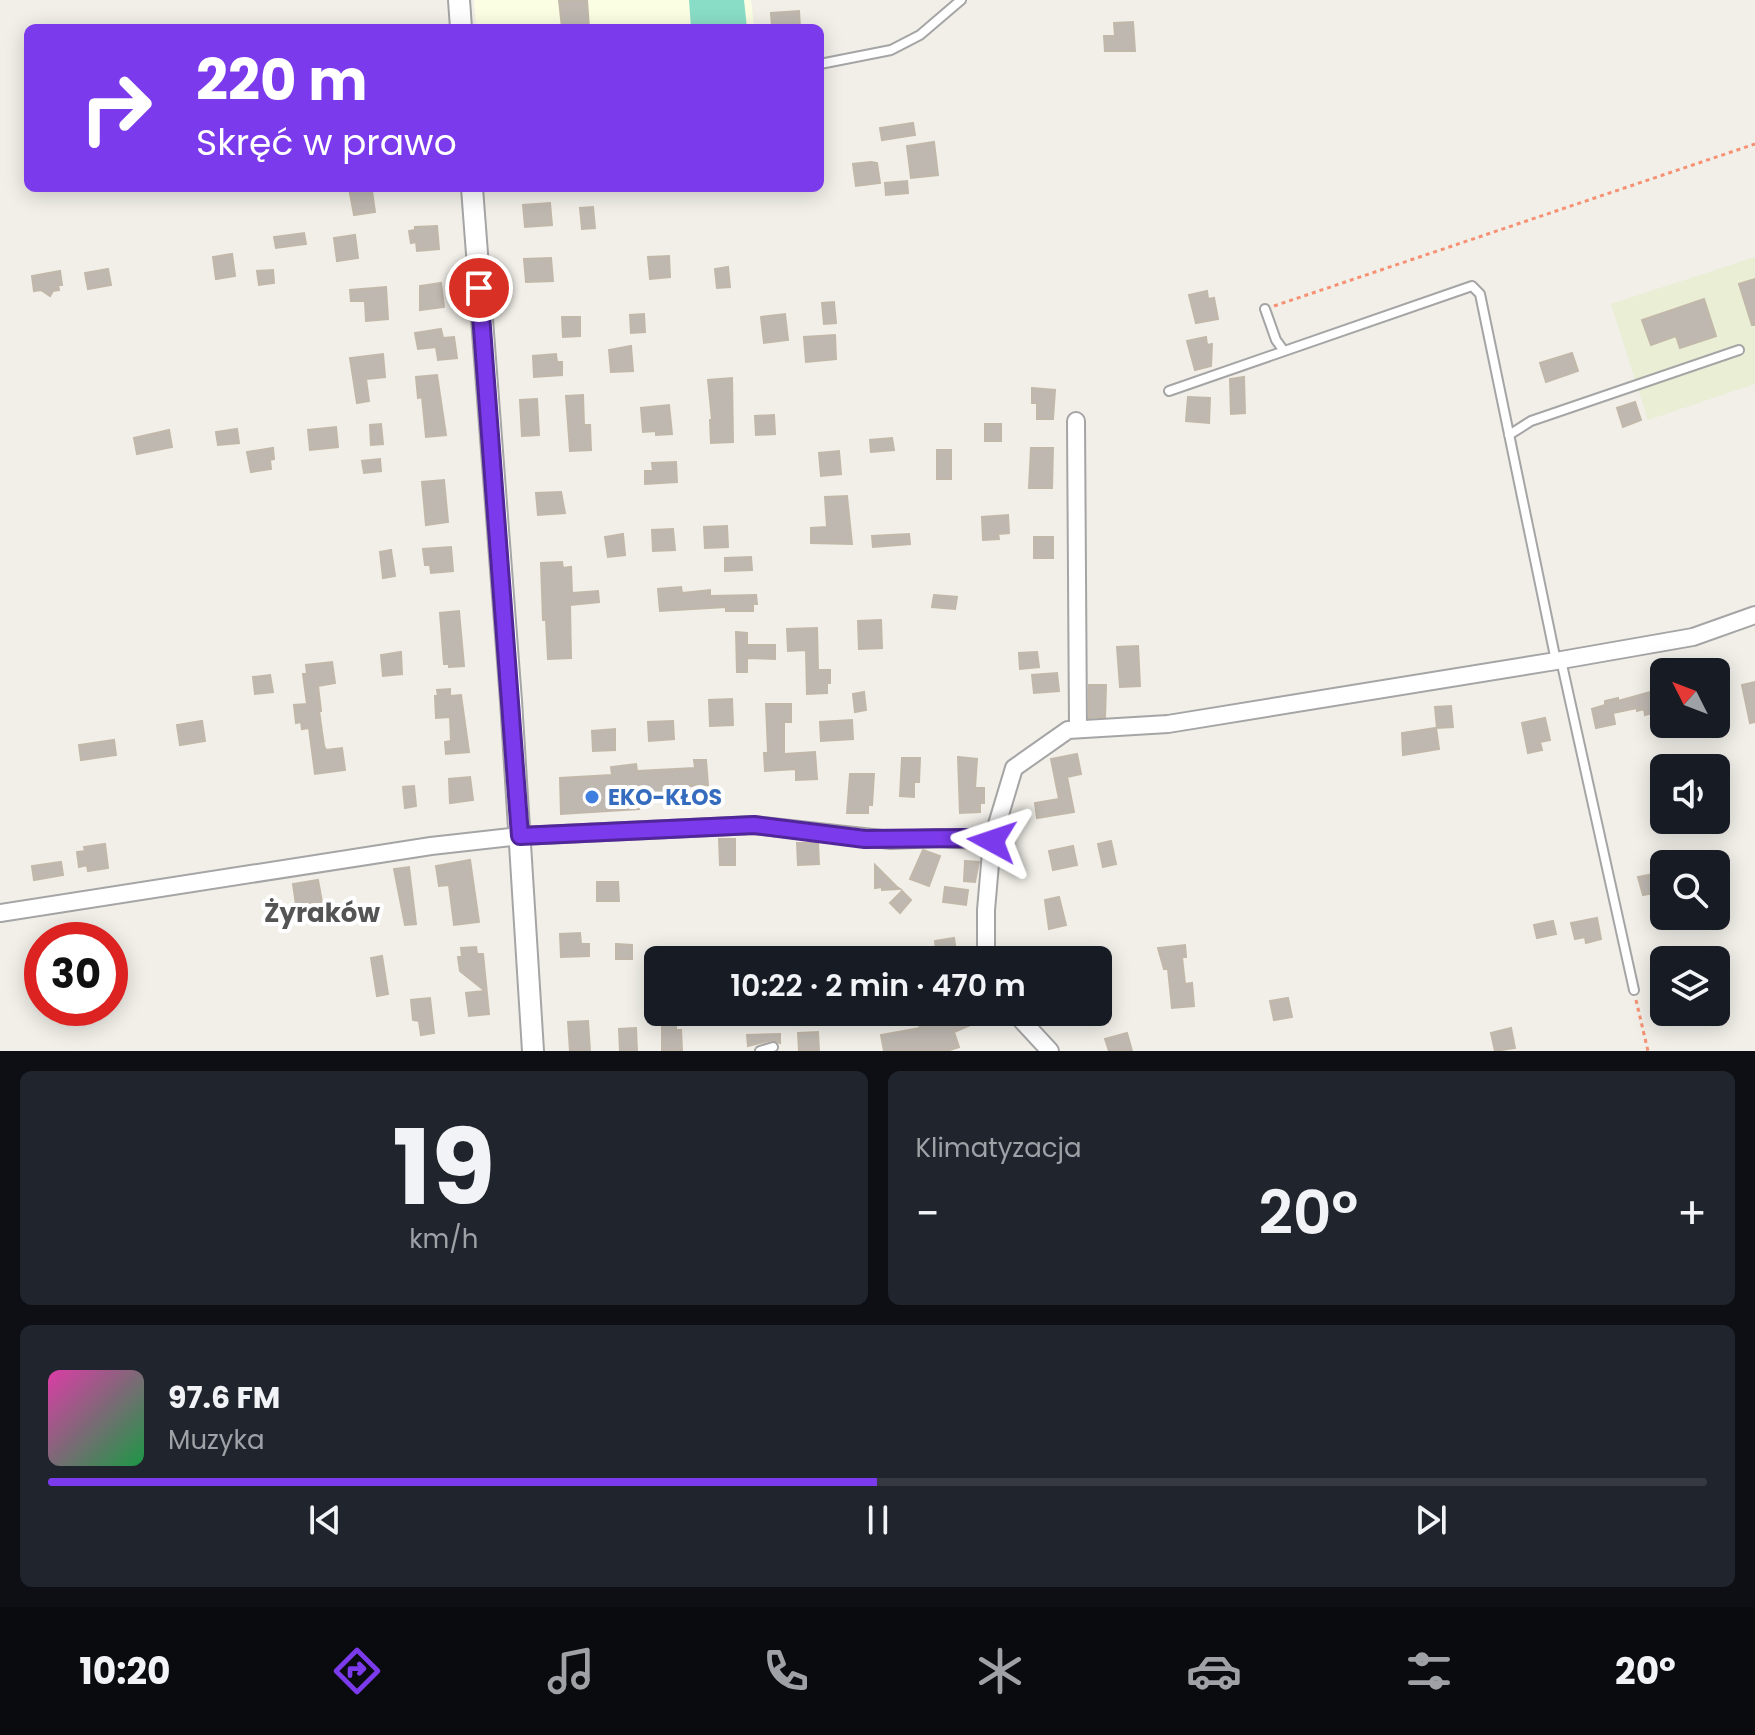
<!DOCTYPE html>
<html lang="pl">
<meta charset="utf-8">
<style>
body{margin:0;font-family:Poppins,sans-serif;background:#20242c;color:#f1f3f6;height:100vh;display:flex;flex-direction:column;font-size:30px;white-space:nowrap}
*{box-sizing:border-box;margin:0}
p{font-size:26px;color:#9ea1a6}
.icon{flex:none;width:44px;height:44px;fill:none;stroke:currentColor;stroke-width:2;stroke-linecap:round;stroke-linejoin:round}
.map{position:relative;height:1051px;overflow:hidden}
.side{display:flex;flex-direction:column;gap:20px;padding:20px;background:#0d0f14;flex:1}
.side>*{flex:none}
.guide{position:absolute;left:24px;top:24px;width:800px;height:168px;border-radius:12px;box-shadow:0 4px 20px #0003;background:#7c3aed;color:#fff;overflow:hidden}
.needle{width:52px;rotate:312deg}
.buttons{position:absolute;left:1650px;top:658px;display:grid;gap:16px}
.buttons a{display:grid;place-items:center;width:80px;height:80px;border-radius:12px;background:#171b24;box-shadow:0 4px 20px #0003;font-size:40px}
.speed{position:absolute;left:24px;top:922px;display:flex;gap:16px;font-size:40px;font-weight:700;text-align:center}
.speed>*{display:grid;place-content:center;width:104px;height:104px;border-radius:50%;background:#171b24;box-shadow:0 4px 20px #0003;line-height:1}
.speed .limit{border:12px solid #d22;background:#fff;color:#111}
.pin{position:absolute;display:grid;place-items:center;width:68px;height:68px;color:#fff;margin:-34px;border:4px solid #fff;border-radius:50%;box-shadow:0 2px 8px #0007}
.me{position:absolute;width:88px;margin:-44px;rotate:275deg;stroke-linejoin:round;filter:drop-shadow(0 0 6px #0008)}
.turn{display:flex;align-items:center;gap:28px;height:168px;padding:0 40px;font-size:36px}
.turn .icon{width:104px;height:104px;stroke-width:2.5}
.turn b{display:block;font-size:56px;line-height:68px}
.big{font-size:60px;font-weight:600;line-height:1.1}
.side .card{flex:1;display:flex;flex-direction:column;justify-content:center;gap:12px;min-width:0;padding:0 28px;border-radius:12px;background:#20242c}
.side .dial{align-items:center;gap:0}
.dial b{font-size:104px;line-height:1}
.song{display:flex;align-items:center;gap:24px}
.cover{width:96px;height:96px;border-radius:12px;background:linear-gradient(135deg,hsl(320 70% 55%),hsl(140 70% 35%))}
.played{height:8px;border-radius:4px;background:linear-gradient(90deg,#7c3aed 50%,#363941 50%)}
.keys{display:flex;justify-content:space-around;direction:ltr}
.heat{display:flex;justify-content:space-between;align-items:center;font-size:44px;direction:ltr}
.side .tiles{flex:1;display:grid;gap:20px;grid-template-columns:1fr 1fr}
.card:last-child{grid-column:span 2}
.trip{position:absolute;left:644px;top:946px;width:468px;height:80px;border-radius:12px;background:#171b24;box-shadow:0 4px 20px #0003;font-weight:600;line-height:80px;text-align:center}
.menu{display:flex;height:128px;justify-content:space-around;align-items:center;background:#090b0e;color:#9ea1a6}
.menu .icon{width:56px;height:56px}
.menu .active{color:#7c3aed}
.menu b{font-size:36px;color:#f1f3f6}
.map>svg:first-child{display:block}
.education{fill:#fbfee3}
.farmland{fill:#e9eed4}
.pitch{fill:#89ddc7}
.building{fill:#beb8b1;stroke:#c2b8aa;stroke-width:2}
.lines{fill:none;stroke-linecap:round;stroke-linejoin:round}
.service-casing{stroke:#a5a5a5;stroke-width:12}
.minor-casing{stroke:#a5a5a5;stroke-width:20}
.tertiary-casing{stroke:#a5a5a5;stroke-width:24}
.path{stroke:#f69173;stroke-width:3;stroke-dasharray:4 4;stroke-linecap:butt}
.service{stroke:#fff;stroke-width:8}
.minor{stroke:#fff;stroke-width:16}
.tertiary{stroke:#fff;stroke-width:20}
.route-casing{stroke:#51269a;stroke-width:20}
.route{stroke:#7c3aed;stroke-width:14}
.shop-dot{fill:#3f7fe0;stroke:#fff;stroke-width:3}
.labels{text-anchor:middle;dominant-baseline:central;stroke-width:8;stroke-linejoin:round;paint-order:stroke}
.shop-label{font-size:22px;font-weight:bold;fill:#366cbe;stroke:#fff;text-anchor:start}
.quarter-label{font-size:26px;font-weight:bold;fill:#545454;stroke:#fff}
</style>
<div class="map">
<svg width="1755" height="1051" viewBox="0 0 1755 1051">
<rect width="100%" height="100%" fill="#f1efe8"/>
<path class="education" d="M 474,0 L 751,0 L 754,28 L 476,28 Z"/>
<path class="farmland" d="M 1755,257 L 1755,384 L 1648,420 L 1611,304 Z"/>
<path class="pitch" d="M 689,0 L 744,0 L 747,28 L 691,28 Z"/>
<path class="building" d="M 559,0 L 587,0 L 589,28 L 562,28 Z
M 799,11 L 800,28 L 772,28 L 771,13 Z
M 1133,22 L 1135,51 L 1105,51 L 1104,36 L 1115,36 L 1114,23 Z
M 913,123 L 915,135 L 882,140 L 880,128 Z
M 934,142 L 938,175 L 911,178 L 907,146 Z
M 871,162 L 877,163 L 880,183 L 856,186 L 853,164 Z
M 907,181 L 908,193 L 886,195 L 885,183 Z
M 349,188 L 367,188 L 368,192 L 372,191 L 375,212 L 354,215 Z
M 550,203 L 552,225 L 525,227 L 523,205 Z
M 593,207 L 595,228 L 582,229 L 580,208 Z
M 437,226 L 439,249 L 417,251 L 416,242 L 411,243 L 409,231 L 415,230 L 415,227 Z
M 304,233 L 306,244 L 276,248 L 274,237 Z
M 355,235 L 358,258 L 337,261 L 334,238 Z
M 232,254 L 235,276 L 216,279 L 213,257 Z
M 669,256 L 670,277 L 650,279 L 648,257 Z
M 551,258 L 553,281 L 526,282 L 524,259 Z
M 728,267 L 730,287 L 717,288 L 715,269 Z
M 108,269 L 111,285 L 88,289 L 85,273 Z
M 273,270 L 274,283 L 259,285 L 257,271 Z
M 60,271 L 62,285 L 58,285 L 59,290 L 53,291 L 50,296 L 41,290 L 34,291 L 32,276 Z
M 1755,279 L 1755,325 L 1752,325 L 1739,284 Z
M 441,283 L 444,307 L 420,310 L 420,286 Z
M 386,287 L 388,319 L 366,321 L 365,301 L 351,301 L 350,290 Z
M 1207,291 L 1208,299 L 1214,298 L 1218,319 L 1196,323 L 1189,295 Z
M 1704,299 L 1716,336 L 1680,348 L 1676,336 L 1651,345 L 1642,320 Z
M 834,302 L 836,323 L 824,324 L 822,303 Z
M 644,314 L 645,332 L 631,333 L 630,315 Z
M 785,314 L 788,340 L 764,343 L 761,317 Z
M 562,317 L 580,317 L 580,336 L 563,337 Z
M 441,329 L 443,338 L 454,337 L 457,358 L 438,360 L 436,347 L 418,349 L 415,333 Z
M 835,335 L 836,359 L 806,362 L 804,337 Z
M 1206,337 L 1207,345 L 1212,344 L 1211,366 L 1195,370 L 1187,341 Z
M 631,346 L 633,371 L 611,372 L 609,350 Z
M 1572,353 L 1578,371 L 1546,382 L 1540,363 Z
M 383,354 L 385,377 L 366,379 L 369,401 L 357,403 L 350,358 Z
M 556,354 L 557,362 L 562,362 L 562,375 L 534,377 L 533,356 Z
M 437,375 L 446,435 L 426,437 L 422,397 L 418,398 L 416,377 Z
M 1244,377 L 1245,413 L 1231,414 L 1230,379 Z
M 732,378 L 733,442 L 711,443 L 710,420 L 712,420 L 708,380 Z
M 1032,388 L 1055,390 L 1053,419 L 1037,419 L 1037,403 L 1032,403 Z
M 583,395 L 584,425 L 590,425 L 591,450 L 570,451 L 566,396 Z
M 1188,397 L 1210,398 L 1209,423 L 1186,421 Z
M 537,399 L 539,435 L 522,436 L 520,400 Z
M 1635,402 L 1641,420 L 1623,427 L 1617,408 Z
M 669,405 L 672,434 L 656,435 L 656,431 L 643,432 L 641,408 Z
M 774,415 L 775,434 L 756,435 L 755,416 Z
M 381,424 L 383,444 L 371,445 L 370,425 Z
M 985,424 L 1001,424 L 1001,441 L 985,441 Z
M 336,427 L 338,447 L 310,450 L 308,430 Z
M 237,429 L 239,443 L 218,445 L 216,432 Z
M 169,430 L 172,447 L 137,454 L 134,438 Z
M 892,438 L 894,450 L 871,452 L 870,440 Z
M 273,448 L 274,459 L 270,460 L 271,469 L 251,472 L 247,452 Z
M 1031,448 L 1053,448 L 1052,488 L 1029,488 Z
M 937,450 L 951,450 L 951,479 L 937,479 Z
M 839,451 L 841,474 L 821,476 L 819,453 Z
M 380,459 L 381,471 L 364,473 L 362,461 Z
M 676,462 L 677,482 L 645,484 L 645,471 L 653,471 L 652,463 Z
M 444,480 L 448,522 L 426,525 L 422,482 Z
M 561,492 L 565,513 L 538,515 L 536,493 Z
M 847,496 L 852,544 L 811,543 L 811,528 L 827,527 L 825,497 Z
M 1008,515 L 1009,533 L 998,534 L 999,539 L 983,540 L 982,517 Z
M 727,526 L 728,547 L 705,548 L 704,527 Z
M 673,529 L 675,550 L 653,551 L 652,530 Z
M 623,534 L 625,555 L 608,557 L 605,537 Z
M 909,534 L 910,544 L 873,547 L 872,536 Z
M 1034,537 L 1053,537 L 1053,558 L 1034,558 Z
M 451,547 L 453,571 L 431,573 L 430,565 L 425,565 L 423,549 Z
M 391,550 L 395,576 L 383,578 L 380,552 Z
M 751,557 L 752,570 L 725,571 L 725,558 Z
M 562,562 L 563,568 L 571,567 L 572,593 L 598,591 L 599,602 L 570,605 L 571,658 L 548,659 L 546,620 L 543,620 L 541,563 Z
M 681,587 L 682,593 L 710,590 L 710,596 L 756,595 L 757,604 L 753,604 L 753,611 L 726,611 L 726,607 L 660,611 L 658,589 Z
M 934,595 L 957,597 L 955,609 L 932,607 Z
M 459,611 L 464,666 L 449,667 L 449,664 L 444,664 L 440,613 Z
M 881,620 L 882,648 L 859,649 L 858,621 Z
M 817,628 L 818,670 L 830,670 L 830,683 L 827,683 L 827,693 L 807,694 L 806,650 L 788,651 L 787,629 Z
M 736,632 L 747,633 L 747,645 L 775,645 L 775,659 L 747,658 L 747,672 L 737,672 Z
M 1138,646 L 1140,686 L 1120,687 L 1117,647 Z
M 401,652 L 402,674 L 383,676 L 381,655 Z
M 1037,652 L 1039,667 L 1020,669 L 1019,653 Z
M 332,662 L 335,683 L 318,686 L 321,711 L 319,711 L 324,746 L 326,750 L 342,748 L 345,770 L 315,774 L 309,728 L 302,729 L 301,722 L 296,723 L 294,705 L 307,704 L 303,674 L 307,674 L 306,665 Z
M 1057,673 L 1059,691 L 1034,693 L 1032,675 Z
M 270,675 L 273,692 L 255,694 L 253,677 Z
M 1755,682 L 1755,722 L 1750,723 L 1742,685 Z
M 1089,685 L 1106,685 L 1105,717 L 1089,718 Z
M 450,689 L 450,696 L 461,695 L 469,752 L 446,754 L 445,742 L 451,741 L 450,717 L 436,718 L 435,696 L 438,696 L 437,690 Z
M 1661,689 L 1664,710 L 1645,715 L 1644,709 L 1637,711 L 1637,708 L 1613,713 L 1615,724 L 1596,728 L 1592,709 L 1605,705 L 1605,701 L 1618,698 L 1618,701 Z
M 864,692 L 866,710 L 855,712 L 853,694 Z
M 732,699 L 733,725 L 710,726 L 709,700 Z
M 766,704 L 791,704 L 791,722 L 784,722 L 784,754 L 815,752 L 817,779 L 796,780 L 796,769 L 765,771 L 764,753 L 768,753 Z
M 1451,706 L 1453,727 L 1437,728 L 1435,707 Z
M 1545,718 L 1550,740 L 1540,742 L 1542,750 L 1528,753 L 1522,723 Z
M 852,720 L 853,739 L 821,741 L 820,722 Z
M 202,721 L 205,741 L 180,745 L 177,725 Z
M 673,721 L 674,739 L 649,741 L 648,722 Z
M 1436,728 L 1439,749 L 1403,755 L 1402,733 Z
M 615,729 L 615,750 L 593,751 L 592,731 Z
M 114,740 L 116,755 L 81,760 L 79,745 Z
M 1077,754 L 1081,774 L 1067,777 L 1074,812 L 1037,818 L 1035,803 L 1059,799 L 1051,759 Z
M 958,757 L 977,759 L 975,788 L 984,788 L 984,803 L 980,803 L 980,812 L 960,813 Z
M 902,758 L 920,758 L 919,782 L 914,782 L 914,797 L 900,796 Z
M 694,760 L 706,760 L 708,785 L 676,787 L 676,793 L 638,795 L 639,809 L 561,814 L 560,778 L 612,775 L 611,767 L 636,764 L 637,771 L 695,768 Z
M 850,774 L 874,774 L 872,805 L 868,805 L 868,813 L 847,813 Z
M 470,777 L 473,800 L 450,803 L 449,779 Z
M 414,786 L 416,806 L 405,808 L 403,787 Z
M 719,839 L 735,839 L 735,865 L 720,865 Z
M 1111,841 L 1116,864 L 1103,867 L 1098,844 Z
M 797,843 L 818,843 L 819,864 L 798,865 Z
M 105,844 L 108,868 L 88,871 L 87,865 L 79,867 L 77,852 L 85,851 L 84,847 Z
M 1073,846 L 1077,865 L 1053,870 L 1049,851 Z
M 923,850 L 940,856 L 929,886 L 910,879 Z
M 470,860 L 479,922 L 454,925 L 449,885 L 439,886 L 436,866 Z
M 965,861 L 979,862 L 975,882 L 964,881 Z
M 61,862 L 63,875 L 34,880 L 32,866 Z
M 875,865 L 897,887 L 900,889 L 882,890 L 882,887 L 875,888 Z
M 409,867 L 416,924 L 405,925 L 394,869 Z
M 1664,872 L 1664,891 L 1643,895 L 1638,877 Z
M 318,880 L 322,902 L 296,905 L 293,884 Z
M 597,882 L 618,882 L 619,901 L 597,901 Z
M 945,887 L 968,890 L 966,905 L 943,902 Z
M 902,891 L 911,900 L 900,913 L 890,903 Z
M 1059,897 L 1066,925 L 1049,929 L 1045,900 Z
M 1597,918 L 1601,939 L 1586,943 L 1585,937 L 1575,939 L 1571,923 Z
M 1553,921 L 1556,934 L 1537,938 L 1534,925 Z
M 580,933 L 581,944 L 589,944 L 589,956 L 561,957 L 560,934 Z
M 954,938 L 957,958 L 937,960 L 935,941 Z
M 616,944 L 632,945 L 632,959 L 616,959 Z
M 1185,945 L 1186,957 L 1182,957 L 1185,984 L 1192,983 L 1194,1006 L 1172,1008 L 1168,969 L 1164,969 L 1158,948 Z
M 476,947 L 477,954 L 483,954 L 489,1014 L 469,1016 L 466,993 L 485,991 L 460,971 L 458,957 L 462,957 L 461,948 Z
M 382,956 L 388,994 L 377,996 L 371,958 Z
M 430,998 L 434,1033 L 421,1035 L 419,1021 L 413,1020 L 411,1000 Z
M 1288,998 L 1292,1017 L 1274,1020 L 1270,1001 Z
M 916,1012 L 1001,1012 L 954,1032 L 959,1047 L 947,1051 L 884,1051 L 881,1035 L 920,1028 Z
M 588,1021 L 590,1051 L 570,1051 L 568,1022 Z
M 662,1021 L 676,1021 L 676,1030 L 681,1030 L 682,1050 L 662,1051 Z
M 636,1028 L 637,1051 L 620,1051 L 619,1029 Z
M 1511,1028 L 1515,1048 L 1495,1051 L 1491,1033 Z
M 818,1032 L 819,1051 L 799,1051 L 798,1033 Z
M 1127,1033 L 1132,1051 L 1109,1051 L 1105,1039 Z
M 780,1034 L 780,1043 L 772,1040 L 748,1046 L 747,1035 Z"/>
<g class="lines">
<g class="service-casing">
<path id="service" d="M 820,64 L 891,50 L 920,35 L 961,0
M 1265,309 L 1276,340 L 1284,351
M 1169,391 L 1472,286 L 1480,294 L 1556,661
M 1509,435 L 1531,421 L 1739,350
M 1561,660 L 1634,990
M 760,1051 L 773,1047"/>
</g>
<g class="minor-casing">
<path id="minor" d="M 1076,421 L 1078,729
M 0,913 L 431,846 L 520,836 L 754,825 L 891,840 L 939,838 L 992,841
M 986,960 L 986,910 L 992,841 L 1014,768 L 1068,730 L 1168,724 L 1556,661 L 1693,637 L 1755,615
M 1014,1012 L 1050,1051"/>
</g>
<g class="tertiary-casing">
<path id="tertiary" d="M 459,0 L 461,28
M 472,188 L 511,701 L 533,1051"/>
</g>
<path class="path" d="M 1274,306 L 1755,144
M 1636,1000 L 1648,1051"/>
<use href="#service" class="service"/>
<use href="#minor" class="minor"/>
<use href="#tertiary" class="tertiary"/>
</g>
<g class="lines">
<g class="route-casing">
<path id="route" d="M 479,288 L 520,836 L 754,825 L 865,839 L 964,838 L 992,841"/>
</g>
<use href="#route" class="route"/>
</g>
<circle class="shop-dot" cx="592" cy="797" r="8"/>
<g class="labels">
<g class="shop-label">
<text x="608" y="797">EKO-KŁOS</text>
</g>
<g class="quarter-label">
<text x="322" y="913">Żyraków</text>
</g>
</g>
</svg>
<div class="buttons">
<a><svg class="needle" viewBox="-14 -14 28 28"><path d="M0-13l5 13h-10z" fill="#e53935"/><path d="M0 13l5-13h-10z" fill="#9ea1a6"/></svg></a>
<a><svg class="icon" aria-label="sound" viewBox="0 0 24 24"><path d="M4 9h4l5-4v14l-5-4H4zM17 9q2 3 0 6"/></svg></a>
<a><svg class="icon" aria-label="search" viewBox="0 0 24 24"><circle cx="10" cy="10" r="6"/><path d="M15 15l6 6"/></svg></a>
<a><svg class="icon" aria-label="layers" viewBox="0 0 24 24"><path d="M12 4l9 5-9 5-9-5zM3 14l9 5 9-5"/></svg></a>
</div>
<div class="speed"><div class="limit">30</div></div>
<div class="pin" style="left:479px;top:288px;background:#d93025"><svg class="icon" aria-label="arrive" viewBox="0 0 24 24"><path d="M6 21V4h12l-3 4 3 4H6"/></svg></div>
<svg class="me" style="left:992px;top:841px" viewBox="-20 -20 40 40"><path d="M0-17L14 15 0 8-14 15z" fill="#7c3aed" stroke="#fff" stroke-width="4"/></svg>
<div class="trip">10:22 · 2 min · 470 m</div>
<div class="guide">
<div class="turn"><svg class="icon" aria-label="right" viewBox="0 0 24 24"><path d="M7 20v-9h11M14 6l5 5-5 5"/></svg><div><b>220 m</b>Skręć w prawo</div></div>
</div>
</div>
<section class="side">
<div class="tiles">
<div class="card dial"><b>19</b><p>km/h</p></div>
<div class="card"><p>Klimatyzacja</p>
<div class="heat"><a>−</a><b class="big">20°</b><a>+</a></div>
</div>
<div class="card">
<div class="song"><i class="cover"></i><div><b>97.6 FM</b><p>Muzyka</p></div></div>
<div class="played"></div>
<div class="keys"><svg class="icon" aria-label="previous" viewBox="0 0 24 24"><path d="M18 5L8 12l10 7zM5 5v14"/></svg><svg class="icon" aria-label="pause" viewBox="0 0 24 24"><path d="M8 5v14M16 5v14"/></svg><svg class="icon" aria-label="next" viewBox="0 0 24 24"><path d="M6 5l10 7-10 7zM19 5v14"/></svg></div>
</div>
</div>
</section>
<nav class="menu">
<b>10:20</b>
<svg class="icon active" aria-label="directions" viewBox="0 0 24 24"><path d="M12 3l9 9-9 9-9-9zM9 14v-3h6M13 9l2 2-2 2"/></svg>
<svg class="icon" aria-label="music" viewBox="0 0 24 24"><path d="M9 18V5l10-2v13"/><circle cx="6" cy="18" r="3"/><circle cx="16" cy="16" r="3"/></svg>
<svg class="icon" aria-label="phone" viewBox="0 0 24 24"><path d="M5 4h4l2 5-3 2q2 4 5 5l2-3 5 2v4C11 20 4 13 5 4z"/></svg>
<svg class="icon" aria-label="climate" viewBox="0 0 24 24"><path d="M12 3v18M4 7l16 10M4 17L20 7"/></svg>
<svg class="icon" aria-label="car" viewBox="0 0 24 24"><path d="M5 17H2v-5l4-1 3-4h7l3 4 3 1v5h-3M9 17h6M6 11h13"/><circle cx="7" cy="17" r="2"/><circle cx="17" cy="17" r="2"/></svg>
<svg class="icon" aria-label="filters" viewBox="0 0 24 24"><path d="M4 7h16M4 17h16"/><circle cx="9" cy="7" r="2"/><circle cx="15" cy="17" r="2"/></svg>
<b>20°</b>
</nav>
